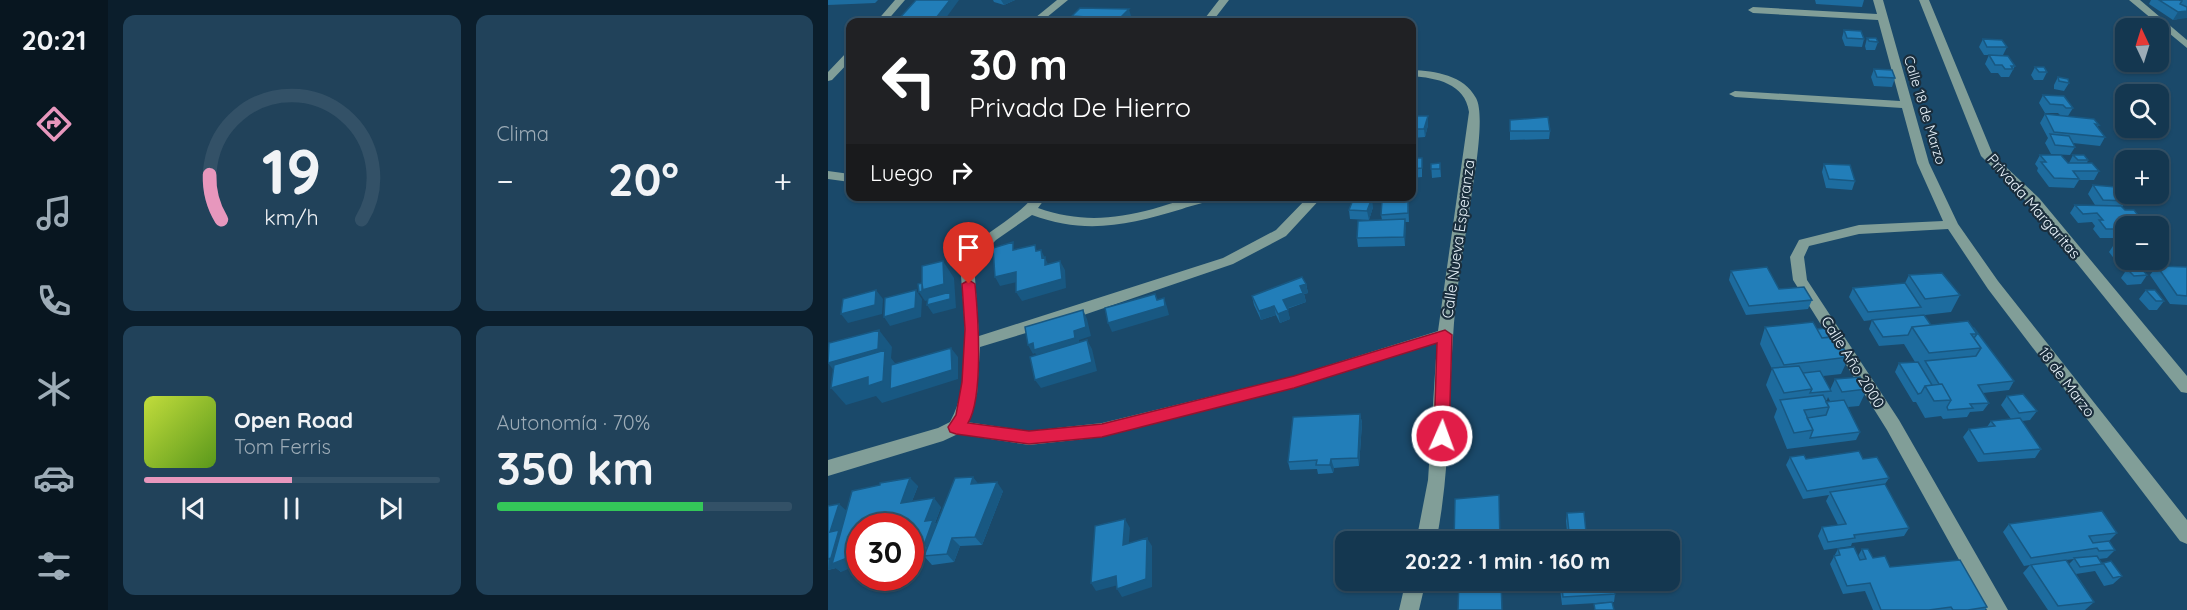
<!DOCTYPE html>
<html lang="es">
<meta charset="utf-8">
<style>
body{margin:0;font-family:Quicksand,sans-serif;background:#21425a;color:#f1f3f6;height:100vh;display:flex;flex-direction:column;font-size:22px;white-space:nowrap}
*{box-sizing:border-box;margin:0}
p{font-size:20px;color:#9dacb7}
.icon{flex:none;width:33px;height:33px;fill:none;stroke:currentColor;stroke-width:2;stroke-linecap:round;stroke-linejoin:round}
.map{position:relative;flex:1;overflow:hidden}
.side{display:flex;flex-direction:column;gap:15px;padding:15px;background:#0b1e2c;width:720px}
.side>*{flex:none}
.banner{position:absolute;left:18px;top:18px;width:570px;height:183px;border-radius:12px;box-shadow:0 2px 4px #0004,0 0 0 2px #335167;background:#202124;color:#fff;overflow:hidden}
.needle{width:39px;rotate:356deg}
.tools{position:absolute;left:1287px;top:18px;display:grid;gap:12px}
.tools a{display:grid;place-items:center;width:54px;height:54px;border-radius:12px;background:#143750;box-shadow:0 2px 4px #0004,0 0 0 2px #335167;font-size:30px}
.speed{position:absolute;left:18px;top:513px;display:flex;gap:12px;font-size:30px;font-weight:700;text-align:center}
.speed>*{display:grid;place-content:center;width:78px;height:78px;border-radius:50%;background:#143750;box-shadow:0 2px 4px #0004,0 0 0 2px #335167;line-height:1}
.speed .limit{border:9px solid #d22;background:#fff;color:#111}
.pin{position:absolute;display:grid;place-items:center;width:51px;height:51px;color:#fff;margin:-62px -26px;border-radius:50% 50% 50% 0;rotate:-45deg;box-shadow:0 0 6px #0007}
.pin .icon{rotate:45deg}
.me{position:absolute;width:66px;margin:-33px;rotate:2deg;stroke-linejoin:round;filter:drop-shadow(0 0 4px #0008)}
.turn{display:flex;align-items:center;gap:21px;height:126px;padding:0 24px;font-size:27px}
.turn .icon{width:78px;height:78px;stroke-width:2.5}
.turn b{display:block;font-size:42px;line-height:51px}
.then{display:flex;align-items:center;height:57px;padding:0 24px;background:#0003;gap:12px;font-size:22px}
.big{font-size:45px;font-weight:700;line-height:1.1}
.side .widget{flex:1;display:flex;flex-direction:column;justify-content:center;gap:9px;min-width:0;padding:0 21px;border-radius:12px;background:#21425a}
.side .dial{align-items:center;gap:0}
.dial svg{height:156px;overflow:visible;fill:none;stroke:#335167;stroke-width:7;stroke-linecap:round;text-anchor:middle}
.dial text{fill:#f1f3f6;stroke:none}
.song{display:flex;align-items:center;gap:18px}
.cover{width:72px;height:72px;border-radius:9px;background:linear-gradient(135deg,hsl(70 70% 55%),hsl(90 70% 35%))}
.played{height:6px;border-radius:3px;background:linear-gradient(90deg,#e797bd 50%,#335167 50%)}
.keys{display:flex;justify-content:space-around;direction:ltr}
.heat{display:flex;justify-content:space-between;align-items:center;font-size:33px;direction:ltr}
.charge{height:9px;border-radius:4px;background:linear-gradient(90deg,#34c759 70%,#335167 0)}
.side .tiles{flex:1;display:grid;gap:15px;grid-template-columns:repeat(2,1fr)}
.trip{position:absolute;left:507px;top:531px;width:345px;height:60px;border-radius:12px;background:#143750;box-shadow:0 2px 4px #0004,0 0 0 2px #335167;font-weight:700;line-height:60px;text-align:center}
main{display:flex;flex:1;min-height:0}
.tabs{display:flex;flex-direction:column;width:108px;justify-content:space-around;align-items:center;background:#081620;color:#9dacb7}
.tabs .icon{width:42px;height:42px}
.tabs .active{color:#e797bd}
.tabs b{font-size:27px;color:#f1f3f6}
.map>svg:first-child{display:block}
.lines{fill:none;stroke-linecap:round;stroke-linejoin:round}
.minor{fill:#819e98;fill-rule:evenodd}
.wall{fill:#1d6c9f;fill-rule:evenodd}
.shaded-wall{fill:#185882}
.building{fill:#227eb9;stroke:#185882;stroke-width:1.5}
.route{fill:#e11d48;stroke:#92132f;stroke-width:1.5}
.labels{text-anchor:middle;dominant-baseline:central;stroke-width:4.5;stroke-linejoin:round;paint-order:stroke}
.far-street-label{font-size:14px;fill:#eaf4fc;stroke:#1a2e3d}
.street-label{font-size:15px;fill:#eaf4fc;stroke:#1a2e3d}
</style>
<main>
<nav class="tabs">
<b>20:21</b>
<svg class="icon active" aria-label="directions" viewBox="0 0 24 24"><path d="M12 3l9 9-9 9-9-9zM9 14v-3h6M13 9l2 2-2 2"/></svg>
<svg class="icon" aria-label="music" viewBox="0 0 24 24"><path d="M9 18V5l10-2v13"/><circle cx="6" cy="18" r="3"/><circle cx="16" cy="16" r="3"/></svg>
<svg class="icon" aria-label="phone" viewBox="0 0 24 24"><path d="M5 4h4l2 5-3 2q2 4 5 5l2-3 5 2v4C11 20 4 13 5 4z"/></svg>
<svg class="icon" aria-label="climate" viewBox="0 0 24 24"><path d="M12 3v18M4 7l16 10M4 17L20 7"/></svg>
<svg class="icon" aria-label="car" viewBox="0 0 24 24"><path d="M5 17H2v-5l4-1 3-4h7l3 4 3 1v5h-3M9 17h6M6 11h13"/><circle cx="7" cy="17" r="2"/><circle cx="17" cy="17" r="2"/></svg>
<svg class="icon" aria-label="filters" viewBox="0 0 24 24"><path d="M4 7h16M4 17h16"/><circle cx="9" cy="7" r="2"/><circle cx="15" cy="17" r="2"/></svg>
</nav>
<section class="side">
<div class="tiles">
<div class="widget dial"><svg viewBox="0 0 100 80">
<path d="M14 69A42 42 0 1 1 86 69"/>
<path d="M14 69A42 42 0 0 1 8 46" stroke="#e797bd"/>
<text x="50" y="56" font-size="32" font-weight="700">19</text>
<text x="50" y="72" font-size="11">km/h</text>
</svg></div>
<div class="widget"><p>Clima</p>
<div class="heat"><a>−</a><b class="big">20°</b><a>+</a></div>
</div>
<div class="widget">
<div class="song"><i class="cover"></i><div><b>Open Road</b><p>Tom Ferris</p></div></div>
<div class="played"></div>
<div class="keys"><svg class="icon" aria-label="previous" viewBox="0 0 24 24"><path d="M18 5L8 12l10 7zM5 5v14"/></svg><svg class="icon" aria-label="pause" viewBox="0 0 24 24"><path d="M8 5v14M16 5v14"/></svg><svg class="icon" aria-label="next" viewBox="0 0 24 24"><path d="M6 5l10 7-10 7zM19 5v14"/></svg></div>
</div>
<div class="widget"><p>Autonomía · 70%</p><b class="big">350 km</b><div class="charge"></div></div>
</div>
</section>
<div class="map">
<svg width="1359" height="610" viewBox="0 0 1359 610">
<rect width="100%" height="100%" fill="#1a496a"/>
<g class="lines">
<path class="minor" d="M 67,0 L 77,0 L 58,22 L 48,22 Z
M 229,0 L 240,0 L 213,22 L 202,22 Z
M 391,0 L 401,0 L 384,22 L 374,22 Z
M 1045,0 L 1055,0 L 1101,163 L 1130,224 L 1170,281 L 1359,520 L 1359,544 L 1352,541 L 1160,289 L 1120,229 L 1031,234 L 981,246 L 976,257 L 979,280 L 1071,420 L 1180,610 L 1159,610 L 1059,430 L 965,280 L 962,257 L 971,240 L 1031,225 L 1115,221 L 1089,163 L 1074,108 L 907,97 L 901,94 L 907,91 L 1072,101 L 1050,20 L 925,13 L 920,10 L 925,7 L 1049,14 Z
M 1091,0 L 1101,0 L 1165,155 L 1211,198 L 1359,376 L 1359,393 L 1353,392 L 1201,204 L 1153,156 Z
M 1301,0 L 1312,0 L 1359,40 L 1359,48 Z
M 22,52 L 22,61 L 4,80 L 0,81 L 0,72 L 18,53 Z
M 584,70 C 607,71 636,75 648,98 C 658,116 645,183 642,206 C 636,245 629,284 626,323 C 620,397 623,469 608,542 L 588,542 L 600,480 L 609,343 L 466,388 L 274,437 L 201,445 L 130,434 L 115,441 L 0,476 L 0,460 L 110,428 L 122,422 C 146,379 135,310 132,262 C 151,233 185,222 206,196 L 219,196 L 210,208 C 251,222 283,220 325,209 C 348,202 364,196 388,196 C 380,203 364,205 354,209 C 300,225 258,235 204,215 L 168,240 L 146,263 L 151,336 L 395,258 L 448,230 L 481,196 L 495,196 L 458,236 L 405,264 L 241,320 L 152,347 L 149,394 L 139,422 L 201,431 L 274,423 L 466,376 L 610,331 L 641,112 C 637,83 608,78 584,76 Z
M 0,171 L 22,174 L 22,182 L 0,179 Z
M 578,580 L 598,580 L 591,610 L 571,610 Z"/>
</g>
<path class="wall" d="M 0,0 L 50,0 L 47,3 L 0,5 Z
M 165,0 L 187,0 L 176,5 L 166,2 Z
M 987,0 L 1036,0 L 1034,7 L 988,4 Z
M 1323,0 L 1359,0 L 1359,17 L 1345,20 L 1321,4 Z
M 244,16 L 303,16 L 298,22 L 246,22 Z
M 1016,30 L 1036,39 L 1034,47 L 1017,46 L 1014,38 Z
M 1039,38 L 1050,42 L 1047,50 L 1038,50 L 1037,46 Z
M 1155,39 L 1179,47 L 1175,55 L 1156,55 L 1151,47 Z
M 1161,55 L 1187,66 L 1181,77 L 1173,77 L 1170,73 L 1163,73 L 1157,64 Z
M 1207,67 L 1219,72 L 1215,80 L 1206,80 L 1203,75 Z
M 1046,69 L 1067,78 L 1064,87 L 1046,86 L 1043,77 Z
M 1230,77 L 1241,83 L 1236,91 L 1226,89 L 1226,85 Z
M 1215,95 L 1245,108 L 1240,116 L 1271,125 L 1269,128 L 1277,137 L 1272,146 L 1245,143 L 1247,147 L 1242,155 L 1223,154 L 1217,143 L 1220,138 L 1212,123 L 1217,114 L 1233,116 L 1230,113 L 1217,113 L 1211,103 Z
M 584,116 L 600,125 L 597,137 L 584,138 Z
M 682,120 L 722,131 L 721,139 L 682,140 Z
M 1212,155 L 1240,163 L 1241,163 L 1245,155 L 1260,160 L 1259,163 L 1271,171 L 1266,180 L 1251,180 L 1246,188 L 1221,187 L 1209,171 L 1210,168 L 1207,164 Z
M 584,158 L 594,158 L 594,177 L 584,178 Z
M 612,163 L 613,177 L 604,178 L 603,164 Z
M 996,164 L 1027,181 L 1024,190 L 998,188 L 994,172 Z
M 1265,185 L 1298,201 L 1294,207 L 1297,210 L 1313,219 L 1307,226 L 1298,226 L 1298,260 L 1330,260 L 1330,241 L 1340,251 L 1333,260 L 1315,260 L 1312,264 L 1291,265 L 1281,252 L 1287,243 L 1291,243 L 1294,238 L 1272,238 L 1265,229 L 1267,226 L 1264,222 L 1250,223 L 1242,213 L 1247,205 L 1267,205 L 1260,194 Z
M 1308,194 L 1321,194 L 1324,197 L 1318,206 L 1308,206 L 1304,200 Z
M 580,200 L 581,222 L 577,222 L 577,246 L 530,247 L 529,238 L 554,220 L 553,215 Z
M 545,207 L 541,220 L 522,219 L 521,210 Z
M 1329,266 L 1359,267 L 1359,305 L 1342,304 L 1322,275 Z
M 1299,269 L 1319,275 L 1313,284 L 1299,285 L 1293,278 Z
M 903,271 L 984,300 L 980,309 L 918,315 L 901,280 Z
M 1081,275 L 1132,295 L 1123,312 L 1088,316 L 1103,325 L 1140,321 L 1186,381 L 1181,390 L 1155,393 L 1161,403 L 1155,411 L 1142,412 L 1139,417 L 1115,419 L 1113,416 L 1097,418 L 1088,402 L 1085,402 L 1067,372 L 1071,363 L 1087,362 L 1076,344 L 1051,346 L 1041,329 L 1044,320 L 1036,321 L 1021,297 L 1025,288 L 1077,283 Z
M 478,284 L 480,293 L 476,294 L 478,302 L 459,309 L 462,319 L 452,323 L 448,315 L 433,320 L 426,305 L 424,296 Z
M 1318,290 L 1336,301 L 1329,310 L 1321,310 L 1311,299 Z
M 937,327 L 989,329 L 1005,337 L 1021,357 L 1013,374 L 995,376 L 1002,390 L 1007,379 L 1039,389 L 1031,406 L 1020,407 L 1032,432 L 1028,440 L 959,449 L 946,417 L 949,409 L 938,385 L 944,369 L 932,344 ZM 1000,397 L 1002,401 L 998,402 L 997,400 L 999,400 Z
M 1179,396 L 1209,411 L 1202,420 L 1194,421 L 1213,449 L 1207,458 L 1150,462 L 1135,437 L 1141,429 L 1159,427 L 1163,421 L 1183,419 L 1173,405 Z
M 532,414 L 534,423 L 531,466 L 506,468 L 505,473 L 490,474 L 489,469 L 462,470 L 460,462 Z
M 962,457 L 978,459 L 1035,459 L 1061,478 L 1057,484 L 1081,528 L 1076,536 L 1024,543 L 1023,546 L 996,550 L 990,536 L 994,527 L 1010,525 L 998,501 L 1001,495 L 975,499 L 958,465 Z
M 150,484 L 175,491 L 154,545 L 132,546 L 126,562 L 104,565 L 96,556 L 97,555 L 82,557 L 82,526 L 32,526 L 13,572 L 8,568 L 0,570 L 0,506 L 18,511 L 90,486 L 84,501 L 113,507 L 107,523 L 109,525 Z
M 739,513 L 759,542 L 740,542 L 738,521 Z
M 1181,524 L 1289,533 L 1281,541 L 1287,550 L 1279,558 L 1271,559 L 1274,563 L 1275,563 L 1294,576 L 1285,584 L 1276,586 L 1267,571 L 1248,574 L 1266,602 L 1257,610 L 1220,610 L 1195,573 L 1202,565 L 1196,566 L 1175,532 ZM 1246,559 L 1241,564 L 1238,560 Z
M 1010,549 L 1030,556 L 1034,549 L 1045,558 L 1062,567 L 1159,607 L 1157,610 L 1045,610 L 1037,591 L 1015,594 L 1002,564 Z
M 731,580 L 785,580 L 787,594 L 786,602 L 734,605 Z"/>
<path class="shaded-wall" d="M 122,0 L 131,0 L 115,22 L 105,22 Z
M 173,0 L 187,0 L 176,5 Z
M 301,9 L 303,16 L 298,22 L 291,22 L 290,20 Z
M 1359,11 L 1359,18 L 1345,20 L 1350,12 Z
M 600,116 L 600,125 L 597,137 L 596,129 Z
M 544,198 L 545,207 L 541,220 L 539,211 Z
M 577,219 L 578,228 L 577,246 L 576,237 Z
M 213,250 L 221,266 L 222,274 L 214,258 Z
M 115,261 L 126,278 L 128,308 L 105,314 L 99,305 L 101,300 L 97,301 L 91,292 L 94,290 Z
M 232,261 L 237,270 L 238,288 L 194,301 L 188,292 Z
M 188,272 L 193,281 L 172,286 L 167,277 Z
M 478,284 L 480,293 L 476,294 L 478,302 L 457,309 L 455,300 L 472,286 Z
M 48,290 L 55,299 L 54,314 L 20,323 L 13,314 Z
M 88,290 L 94,299 L 93,317 L 62,326 L 56,317 Z
M 327,294 L 331,302 L 336,298 L 339,307 L 341,315 L 284,332 L 280,323 L 329,300 Z
M 446,306 L 448,315 L 433,320 L 431,311 Z
M 255,310 L 259,319 L 263,336 L 251,340 L 251,347 L 211,359 L 207,353 L 205,354 L 200,345 L 246,331 Z
M 460,310 L 462,319 L 452,323 L 450,314 Z
M 51,330 L 64,347 L 63,358 L 70,367 L 123,348 L 130,357 L 130,379 L 54,403 L 48,396 L 18,405 L 3,388 L 56,368 L 14,381 L 0,363 Z
M 259,340 L 264,349 L 269,371 L 213,388 L 207,380 Z
M 532,414 L 534,423 L 531,466 L 530,458 Z
M 503,459 L 506,468 L 505,473 L 502,465 Z
M 145,477 L 152,486 L 143,484 Z
M 82,478 L 90,486 L 80,511 L 73,503 Z
M 169,482 L 175,491 L 154,545 L 147,537 Z
M 106,498 L 113,507 L 107,523 L 112,528 L 104,553 L 96,545 L 97,521 Z
M 11,504 L 20,512 L 32,553 L 32,564 L 13,572 L 8,568 L 0,570 L 2,532 Z
M 297,519 L 302,528 L 300,553 L 295,545 Z
M 124,538 L 132,546 L 126,562 L 119,554 Z
M 319,538 L 324,546 L 324,587 L 294,597 L 289,589 Z
M 288,576 L 294,584 L 268,591 L 263,583 Z"/>
<path class="building" d="M 88,0 L 122,0 L 105,22 L 68,22 Z
M 1331,0 L 1351,0 L 1354,1 L 1352,4 L 1359,7 L 1359,11 L 1350,12 Z
M 252,8 L 301,9 L 290,20 L 273,19 L 275,18 L 244,16 Z
M 1016,30 L 1033,31 L 1036,39 L 1019,38 Z
M 1039,38 L 1048,38 L 1050,42 L 1041,41 Z
M 1155,39 L 1174,40 L 1179,47 L 1159,47 Z
M 1161,55 L 1180,56 L 1187,66 L 1183,66 L 1185,69 L 1177,69 L 1174,65 L 1167,65 Z
M 1207,67 L 1216,67 L 1219,72 L 1211,72 Z
M 1046,69 L 1064,70 L 1067,78 L 1049,77 Z
M 1230,77 L 1240,79 L 1241,83 L 1231,81 Z
M 1215,95 L 1236,96 L 1245,108 L 1238,108 L 1235,105 L 1222,104 Z
M 1217,114 L 1266,119 L 1271,125 L 1267,124 L 1277,137 L 1226,132 Z
M 584,116 L 600,116 L 596,129 L 584,129 Z
M 720,117 L 722,131 L 682,131 L 682,120 Z
M 1222,134 L 1241,136 L 1247,147 L 1227,145 Z
M 1212,155 L 1233,155 L 1240,163 L 1264,163 L 1271,171 L 1245,171 L 1251,179 L 1226,178 L 1213,162 L 1218,162 Z
M 1245,155 L 1256,155 L 1260,160 L 1250,160 Z
M 584,158 L 594,158 L 594,168 L 584,169 Z
M 612,163 L 612,169 L 603,169 L 603,164 Z
M 996,164 L 1022,165 L 1027,181 L 1001,179 Z
M 1265,185 L 1288,187 L 1298,201 L 1275,200 Z
M 1312,194 L 1321,194 L 1324,197 L 1314,197 Z
M 526,197 L 544,198 L 539,211 L 521,210 Z
M 580,200 L 580,213 L 553,215 L 554,201 Z
M 1247,205 L 1293,206 L 1297,210 L 1306,210 L 1313,219 L 1294,219 L 1300,226 L 1298,226 L 1298,229 L 1278,229 L 1271,220 L 1275,220 L 1269,213 L 1255,214 Z
M 577,219 L 576,237 L 529,238 L 530,221 Z
M 1330,241 L 1340,251 L 1330,251 Z
M 185,242 L 185,250 L 207,245 L 208,251 L 213,250 L 214,258 L 217,257 L 217,265 L 232,261 L 234,279 L 188,292 L 188,272 L 167,277 L 165,248 Z
M 1287,243 L 1298,243 L 1298,256 L 1297,256 Z
M 115,261 L 116,284 L 94,290 L 94,266 Z
M 1329,266 L 1359,267 L 1359,296 L 1349,295 Z
M 939,267 L 951,289 L 976,287 L 984,300 L 921,306 L 903,271 Z
M 1313,268 L 1319,275 L 1306,276 L 1299,269 Z
M 1114,273 L 1132,295 L 1097,299 L 1081,275 Z
M 474,277 L 478,284 L 472,286 L 475,293 L 455,300 L 460,310 L 450,314 L 446,306 L 431,311 L 424,296 Z
M 94,283 L 95,291 L 91,292 L 90,284 Z
M 1077,283 L 1093,307 L 1040,312 L 1025,288 Z
M 48,290 L 47,305 L 13,314 L 15,299 Z
M 88,290 L 87,308 L 56,317 L 57,298 Z
M 1318,290 L 1327,290 L 1336,301 L 1328,301 Z
M 122,292 L 122,299 L 99,305 L 100,298 Z
M 327,294 L 329,300 L 336,298 L 337,306 L 280,323 L 277,308 Z
M 255,310 L 258,327 L 246,331 L 247,338 L 206,350 L 205,343 L 200,345 L 197,327 Z
M 1096,315 L 1103,325 L 1084,327 L 1080,335 L 1055,337 L 1044,320 Z
M 1140,321 L 1149,334 L 1143,334 L 1153,348 L 1101,353 L 1084,327 Z
M 985,322 L 994,338 L 1008,336 L 1021,357 L 956,365 L 937,327 Z
M 1000,328 L 1005,337 L 994,338 L 989,329 Z
M 1145,328 L 1146,328 L 1186,381 L 1150,385 L 1161,403 L 1142,404 L 1145,408 L 1120,410 L 1119,407 L 1123,400 L 1114,384 L 1111,384 L 1097,361 L 1148,356 L 1153,348 L 1146,338 L 1149,334 Z
M 51,330 L 50,349 L 0,363 L 1,343 Z
M 259,340 L 264,362 L 207,380 L 202,357 Z
M 123,348 L 124,370 L 62,389 L 63,365 Z
M 57,350 L 55,381 L 40,386 L 40,377 L 3,388 L 6,365 Z
M 1090,362 L 1104,385 L 1097,386 L 1093,393 L 1090,394 L 1071,363 Z
M 971,366 L 984,389 L 956,393 L 944,368 Z
M 992,371 L 1003,391 L 982,393 L 984,389 L 975,373 Z
M 1032,377 L 1039,389 L 1014,392 L 1007,379 Z
M 1114,384 L 1123,400 L 1106,401 L 1097,386 Z
M 1195,394 L 1209,411 L 1191,413 L 1179,396 Z
M 995,395 L 1001,407 L 976,410 L 985,430 L 966,433 L 952,400 Z
M 1016,400 L 1032,432 L 982,438 L 985,430 L 979,418 L 998,415 L 1001,407 L 998,402 Z
M 532,414 L 530,458 L 503,459 L 502,465 L 488,465 L 489,460 L 460,462 L 465,417 Z
M 1192,418 L 1213,449 L 1156,454 L 1141,429 L 1167,426 L 1163,421 Z
M 1031,451 L 1035,459 L 1049,457 L 1061,478 L 979,491 L 962,457 L 976,455 L 978,459 Z
M 145,477 L 143,484 L 169,482 L 147,537 L 124,538 L 119,554 L 96,556 L 127,478 Z
M 82,478 L 73,503 L 106,498 L 97,521 L 105,520 L 96,545 L 82,547 L 82,526 L 32,526 L 32,553 L 4,564 L 24,491 L 52,485 L 52,483 Z
M 1057,484 L 1081,528 L 1026,535 L 1027,538 L 1000,542 L 994,527 L 1018,524 L 1002,492 Z
M 671,495 L 672,542 L 626,542 L 627,499 Z
M 11,504 L 2,532 L 11,530 L 3,558 L 0,559 L 0,506 Z
M 1274,511 L 1289,533 L 1261,536 L 1265,543 L 1281,541 L 1287,550 L 1271,551 L 1269,548 L 1203,558 L 1181,524 Z
M 756,512 L 759,542 L 742,542 L 739,513 Z
M 297,519 L 295,545 L 319,538 L 318,579 L 289,589 L 288,576 L 263,583 L 267,526 Z
M 1026,547 L 1032,560 L 1038,559 L 1034,549 L 1040,549 L 1045,558 L 1057,556 L 1062,567 L 1132,560 L 1159,607 L 1140,610 L 1125,610 L 1123,607 L 1101,610 L 1053,610 L 1042,583 L 1019,586 L 1006,556 L 1012,555 L 1010,549 Z
M 1269,556 L 1274,564 L 1252,567 L 1246,558 Z
M 1238,560 L 1266,602 L 1230,606 L 1203,565 Z
M 1283,561 L 1294,576 L 1285,578 L 1275,563 Z
M 631,580 L 673,580 L 674,610 L 630,610 Z
M 733,580 L 785,580 L 787,594 L 735,597 Z
M 784,602 L 786,610 L 767,610 L 766,604 Z"/>
<path class="route" d="M 141,280 L 147,284 C 150,315 156,397 140,423 L 201,431 L 274,424 L 466,376 L 617,330 L 624,335 L 621,436 L 619,441 L 614,443 L 608,441 L 606,436 L 609,343 L 466,388 L 274,437 L 201,444 L 128,434 L 122,432 L 120,427 L 128,415 L 134,382 L 137,329 L 134,284 Z"/>
<g class="labels">
<g class="far-street-label">
<text transform="translate(1097 110) rotate(73)">Calle 18 de Marzo</text>
</g>
<g class="street-label">
<text transform="translate(1206 206) rotate(49)">Privada Margaritas</text>
<text transform="translate(630 239) rotate(-82)">Calle Nueva Esperanza</text>
<text transform="translate(1025 362) rotate(58)">Calle Año 2000</text>
<text transform="translate(1239 382) rotate(53)">18 de Marzo</text>
</g>
</g>
</svg>
<div class="tools">
<a><svg class="needle" viewBox="-14 -14 28 28"><path d="M0-13l5 13h-10z" fill="#e53935"/><path d="M0 13l5-13h-10z" fill="#9dacb7"/></svg></a>
<a><svg class="icon" aria-label="search" viewBox="0 0 24 24"><circle cx="10" cy="10" r="6"/><path d="M15 15l6 6"/></svg></a>
<a>+</a>
<a>−</a>
</div>
<div class="speed"><div class="limit">30</div></div>
<div class="pin" style="left:141px;top:284px;background:#d93025"><svg class="icon" aria-label="arrive" viewBox="0 0 24 24"><path d="M6 21V4h12l-3 4 3 4H6"/></svg></div>
<svg class="me" style="left:614px;top:436px" viewBox="-20 -20 40 40"><circle r="17" fill="#e11d48" stroke="#fff" stroke-width="3"/><path d="M0-11L8 9 0 5-8 9z" fill="#fff"/></svg>
<div class="trip">20:22 · 1 min · 160 m</div>
<div class="banner">
<div class="turn"><svg class="icon" aria-label="left" viewBox="0 0 24 24"><path d="M17 20v-9H6M10 6l-5 5 5 5"/></svg><div><b>30 m</b>Privada De Hierro</div></div>
<div class="then">Luego<svg class="icon" aria-label="right" viewBox="0 0 24 24"><path d="M7 20v-9h11M14 6l5 5-5 5"/></svg></div>
</div>
</div>
</main>
